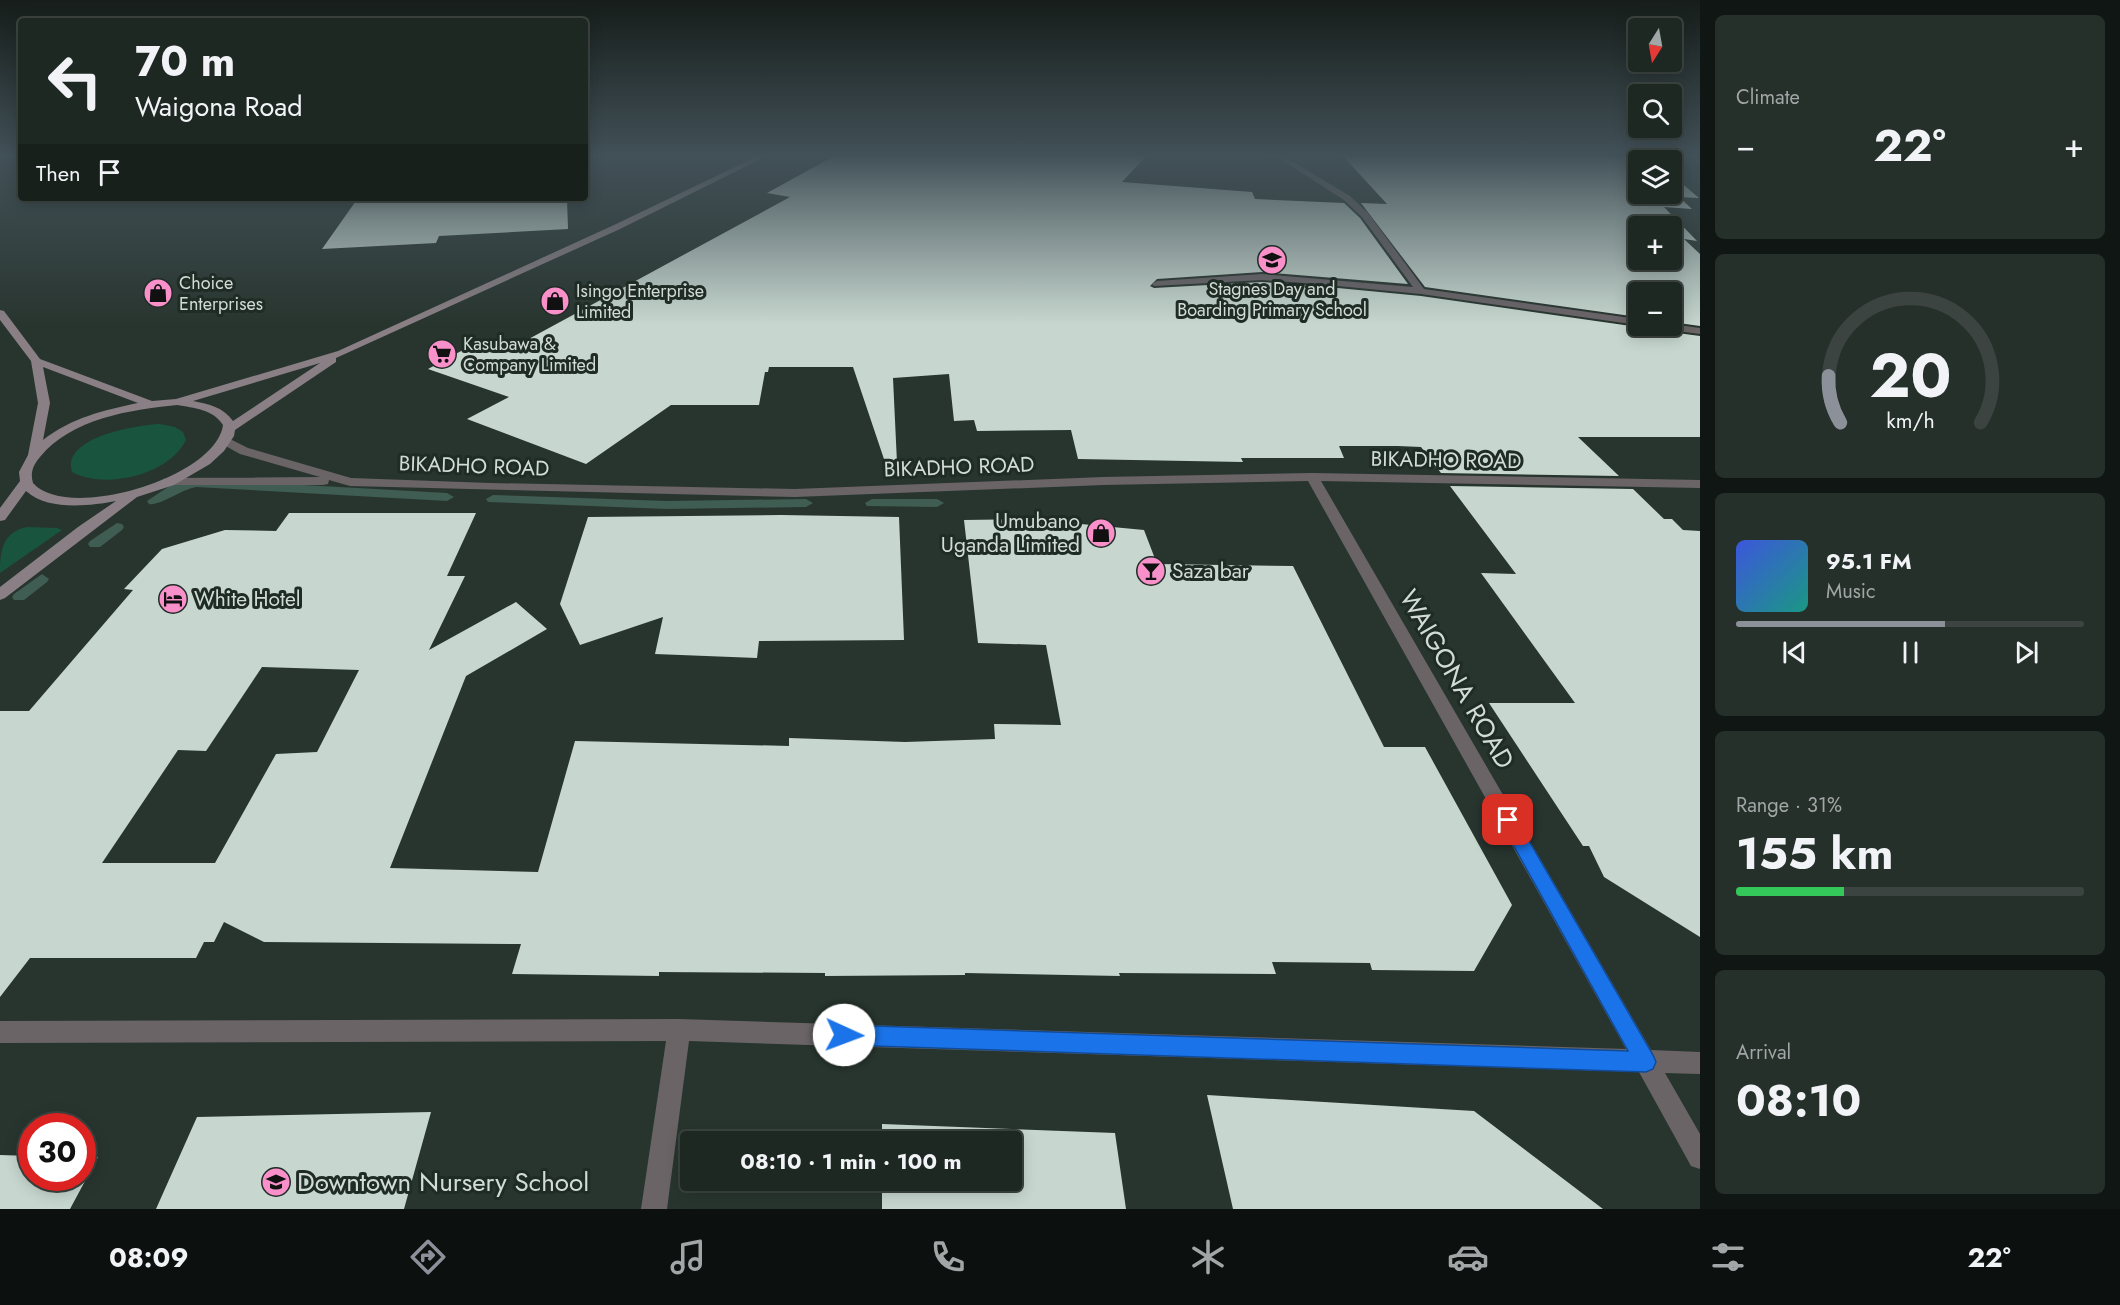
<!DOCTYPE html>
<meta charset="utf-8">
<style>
body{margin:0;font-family:Jost,sans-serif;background:#26302b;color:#f1f3f6;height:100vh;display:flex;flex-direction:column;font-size:22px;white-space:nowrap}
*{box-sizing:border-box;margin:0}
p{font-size:20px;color:#a1a6a6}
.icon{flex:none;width:33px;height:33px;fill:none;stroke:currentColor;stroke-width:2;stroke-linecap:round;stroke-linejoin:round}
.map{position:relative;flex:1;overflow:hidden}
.drawer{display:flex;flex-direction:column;gap:15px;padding:15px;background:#101613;width:420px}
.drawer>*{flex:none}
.guide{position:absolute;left:18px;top:18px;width:570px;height:183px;border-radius:6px;box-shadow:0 3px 15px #0003,0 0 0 2px #3c4441;background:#1e2823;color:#f1f3f6;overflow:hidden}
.needle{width:39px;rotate:191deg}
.fabs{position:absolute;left:1628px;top:18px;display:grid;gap:12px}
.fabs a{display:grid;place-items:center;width:54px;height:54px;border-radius:6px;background:#1e2823;box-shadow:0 3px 15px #0003,0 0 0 2px #3c4441;font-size:30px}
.speed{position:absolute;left:18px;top:1113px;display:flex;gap:12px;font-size:30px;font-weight:700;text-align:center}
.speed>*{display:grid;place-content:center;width:78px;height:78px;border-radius:50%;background:#1e2823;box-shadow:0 3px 15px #0003,0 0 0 2px #3c4441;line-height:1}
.speed .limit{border:9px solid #d22;background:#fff;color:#111}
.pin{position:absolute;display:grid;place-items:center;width:51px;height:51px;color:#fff;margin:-26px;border-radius:12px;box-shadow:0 3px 9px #0006}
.me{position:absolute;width:66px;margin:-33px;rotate:92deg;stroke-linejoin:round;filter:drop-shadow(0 0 4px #0008)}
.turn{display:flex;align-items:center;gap:21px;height:126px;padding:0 18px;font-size:27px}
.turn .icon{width:78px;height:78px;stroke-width:2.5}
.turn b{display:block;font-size:42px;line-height:51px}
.then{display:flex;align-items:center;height:57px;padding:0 18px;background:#0003;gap:12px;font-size:22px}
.big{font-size:45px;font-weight:700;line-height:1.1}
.drawer .card{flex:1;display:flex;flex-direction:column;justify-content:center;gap:9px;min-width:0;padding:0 21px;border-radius:9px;background:#26302b}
.drawer .dial{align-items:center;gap:0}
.dial svg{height:156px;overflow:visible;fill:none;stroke:#3c4441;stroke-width:7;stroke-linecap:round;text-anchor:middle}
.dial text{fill:#f1f3f6;stroke:none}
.song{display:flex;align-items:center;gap:18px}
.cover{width:72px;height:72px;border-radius:9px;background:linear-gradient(135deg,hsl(230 70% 55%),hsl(170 70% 35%))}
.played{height:6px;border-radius:3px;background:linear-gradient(90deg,#8c9099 60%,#3c4441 60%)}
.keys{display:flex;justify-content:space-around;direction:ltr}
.heat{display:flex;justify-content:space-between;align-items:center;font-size:33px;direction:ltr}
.charge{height:9px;border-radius:4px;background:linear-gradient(90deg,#34c759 31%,#3c4441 0)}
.trip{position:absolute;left:680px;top:1131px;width:342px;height:60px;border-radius:6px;background:#1e2823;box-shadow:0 3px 15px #0003,0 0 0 2px #3c4441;font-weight:700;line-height:60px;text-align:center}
.menu{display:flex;height:96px;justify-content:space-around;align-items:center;background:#0c100e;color:#a1a6a6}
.menu .icon{width:42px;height:42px}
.menu .selected{color:#8c9099}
.menu b{font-size:27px;color:#f1f3f6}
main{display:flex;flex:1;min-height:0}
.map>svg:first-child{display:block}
.green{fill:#18543e}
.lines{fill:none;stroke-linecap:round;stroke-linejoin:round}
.stream{fill:#3f5d52;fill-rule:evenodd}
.building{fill:#c7d7cf;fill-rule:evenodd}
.street{fill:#6a6467;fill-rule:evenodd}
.secondary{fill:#897f84;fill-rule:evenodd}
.route{fill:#1a73e8;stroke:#114b97;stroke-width:1.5}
.labels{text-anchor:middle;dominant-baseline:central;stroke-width:6;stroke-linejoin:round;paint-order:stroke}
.far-poi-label{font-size:18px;fill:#d3dbd7;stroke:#1f2b25;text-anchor:start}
.street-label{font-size:21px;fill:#d3dbd7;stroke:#1f2b25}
.poi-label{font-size:21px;fill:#d3dbd7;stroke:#1f2b25;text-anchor:start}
.near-street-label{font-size:26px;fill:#d3dbd7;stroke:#1f2b25}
.near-poi-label{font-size:26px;fill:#d3dbd7;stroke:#1f2b25;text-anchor:start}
</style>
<main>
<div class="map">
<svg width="1700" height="1209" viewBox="0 0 1700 1209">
<rect width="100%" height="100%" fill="#28352f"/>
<path class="green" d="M 160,424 L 175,427 L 183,432 L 186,440 C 169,475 105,490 72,472 C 61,437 137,425 160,424 Z
M 27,527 L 57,528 L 62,530 L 0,573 C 0,552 2,532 27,527 Z"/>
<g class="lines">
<path class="stream" d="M 196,479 L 447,493 L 454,497 L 447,501 L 196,487 C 180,490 160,506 149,504 L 147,501 L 174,483 Z
M 493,495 L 667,501 L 806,499 L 813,503 L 806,507 L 667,509 L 488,502 L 486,499 Z
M 872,499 L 937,499 L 944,503 L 937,507 L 867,506 L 865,503 Z
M 117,523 L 122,524 L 124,527 L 122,530 L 100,547 L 90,547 L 88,544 L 90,541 Z
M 42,574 L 49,579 L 47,582 L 24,600 L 14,600 L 12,597 L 14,594 Z"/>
</g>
<path class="building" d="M 836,155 L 995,155 L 1019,157 L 1021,155 L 1147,155 L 1122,182 L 1252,192 L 1255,199 L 1344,203 L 1360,218 L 1408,284 L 1262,272 L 1157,279 L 1150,286 L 1154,288 L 1262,282 L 1317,286 L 1421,296 L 1638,327 L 1655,326 L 1662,331 L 1700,336 L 1700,437 L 1578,437 L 1619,476 L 1441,473 L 1421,447 L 1398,446 L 1339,446 L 1344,458 L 1241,458 L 1243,462 L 1078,459 L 1071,430 L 977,431 L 974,420 L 954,421 L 949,374 L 893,378 L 897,463 L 886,465 L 853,367 L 769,367 L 768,372 L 765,372 L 759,405 L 671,405 L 586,464 L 467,419 L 509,397 L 428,369 L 474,344 L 503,353 L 790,197 L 767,193 Z
M 1342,155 L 1650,155 L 1656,160 L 1638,160 L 1638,194 L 1671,194 L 1671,174 L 1699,198 L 1679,197 L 1692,209 L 1664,207 L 1697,241 L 1684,239 L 1700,254 L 1700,326 L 1671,322 L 1671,292 L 1638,292 L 1638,317 L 1425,287 L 1361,203 L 1387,204 ZM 1638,226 L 1671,226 L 1671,260 L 1638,260 Z
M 358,198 L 567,198 L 568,229 L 439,236 L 436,243 L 322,249 Z
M 1450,486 L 1633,489 L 1664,519 L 1672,519 L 1683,530 L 1700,531 L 1700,937 L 1604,877 L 1589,846 L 1583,846 L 1489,703 L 1575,703 L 1481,573 L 1516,574 Z
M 289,513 L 476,513 L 447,576 L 465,576 L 429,650 L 516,602 L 547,629 L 466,676 L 390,868 L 538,872 L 575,741 L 789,746 L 789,738 L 905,742 L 995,739 L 994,724 L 1061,725 L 1046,645 L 978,643 L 964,520 L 1028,519 L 1144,530 L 1157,564 L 1293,566 L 1384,747 L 1425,747 L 1512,905 L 1474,971 L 1372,970 L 1370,963 L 1272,962 L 1276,974 L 1119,973 L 1120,976 L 965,973 L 965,975 L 825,976 L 825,973 L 659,972 L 659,976 L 512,974 L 521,944 L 264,942 L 224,922 L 214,942 L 204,942 L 196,958 L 30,958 L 0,997 L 0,711 L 29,711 L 133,590 L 124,589 L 162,549 L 225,530 L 276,531 ZM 262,667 L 359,670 L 317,752 L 276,754 L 215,863 L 102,863 L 178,750 L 206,751 Z
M 781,515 L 899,517 L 904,640 L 759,641 L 757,658 L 655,654 L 663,617 L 580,645 L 560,604 L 588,517 Z
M 1207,1095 L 1474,1111 L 1603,1209 L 1233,1209 Z
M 431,1112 L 404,1209 L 156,1209 L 197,1117 Z
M 882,1124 L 1115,1133 L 1126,1209 L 882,1209 L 882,1180 L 1011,1180 L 1011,1142 L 882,1142 Z
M 0,1155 L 32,1156 L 32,1178 L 82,1178 L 82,1157 L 98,1157 L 70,1209 L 0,1209 Z"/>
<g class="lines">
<path class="street" d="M 1274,155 L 1282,155 L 1350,196 L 1368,213 L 1424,289 L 1638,319 L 1638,325 L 1421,294 L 1317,284 L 1262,280 L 1154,286 L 1152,284 L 1157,281 L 1262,274 L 1413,287 L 1362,217 L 1344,200 Z
M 1671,324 L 1700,328 L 1700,334 L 1662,329 L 1657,326 Z
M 226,437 L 248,448 L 351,478 L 490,483 L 795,489 L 1103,477 L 1312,473 L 1700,480 L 1700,488 L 1321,481 L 1651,1050 L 1700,1052 L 1700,1074 L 1665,1073 L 1700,1134 L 1700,1169 L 1691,1166 L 1639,1072 L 689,1041 L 667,1209 L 641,1209 L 666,1041 L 0,1043 L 0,1021 L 679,1019 L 1626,1049 L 1308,481 L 1103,485 L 795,497 L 350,486 L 329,480 L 328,484 L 323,485 L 163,485 L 162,482 L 163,479 L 168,478 L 320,477 L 240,454 L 222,444 L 220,441 Z"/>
<path class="secondary" d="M 760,155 L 769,155 L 620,229 L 336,358 L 336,362 L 235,430 L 234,436 L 224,451 L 210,464 L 174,485 L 137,497 L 5,598 L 0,600 L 0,587 L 78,527 L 116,501 C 89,506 48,511 26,491 L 5,520 L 0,521 L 0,508 L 20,481 L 19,472 L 28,455 L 38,403 L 31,361 L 0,320 L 0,310 L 4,311 L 40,359 L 152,401 L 176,399 L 338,351 L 614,225 ZM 320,363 L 233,421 C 223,407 209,404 193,401 ZM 43,367 L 138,403 C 104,410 71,418 43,440 L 50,403 ZM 177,405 C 194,408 213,409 223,425 C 216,478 67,522 33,483 C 30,473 33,465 40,457 C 72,418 130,410 177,405 Z"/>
</g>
<linearGradient id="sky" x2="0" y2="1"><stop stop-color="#161d1a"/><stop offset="0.48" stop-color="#425158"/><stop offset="1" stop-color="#425158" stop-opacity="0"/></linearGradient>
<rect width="1700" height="324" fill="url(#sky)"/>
<path class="route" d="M 1508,813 L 1514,815 L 1653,1055 L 1656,1062 L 1653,1069 L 1646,1072 L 844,1045 L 837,1042 L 834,1035 L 837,1028 L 844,1025 L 1628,1051 L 1502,825 L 1499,820 L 1502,815 Z"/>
<defs>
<g id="school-disc" transform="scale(1.5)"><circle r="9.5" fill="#f990ca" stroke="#1f2b25"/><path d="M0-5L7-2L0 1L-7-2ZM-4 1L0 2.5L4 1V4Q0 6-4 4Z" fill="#111"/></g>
<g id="shop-disc" transform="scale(1.5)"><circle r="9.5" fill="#f990ca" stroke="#1f2b25"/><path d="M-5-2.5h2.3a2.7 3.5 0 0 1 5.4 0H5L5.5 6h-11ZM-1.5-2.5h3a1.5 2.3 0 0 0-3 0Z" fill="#111"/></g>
<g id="supermarket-disc" transform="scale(1.5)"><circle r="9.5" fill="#f990ca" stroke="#1f2b25"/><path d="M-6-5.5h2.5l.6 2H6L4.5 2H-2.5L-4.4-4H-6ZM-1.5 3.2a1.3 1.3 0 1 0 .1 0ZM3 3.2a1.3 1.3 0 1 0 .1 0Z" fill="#111"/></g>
<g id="bar-disc" transform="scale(1.5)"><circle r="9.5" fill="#f990ca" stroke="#1f2b25"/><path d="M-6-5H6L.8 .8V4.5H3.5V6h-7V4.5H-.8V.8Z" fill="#111"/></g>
<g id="hotel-disc" transform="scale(1.5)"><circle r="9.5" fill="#f990ca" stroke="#1f2b25"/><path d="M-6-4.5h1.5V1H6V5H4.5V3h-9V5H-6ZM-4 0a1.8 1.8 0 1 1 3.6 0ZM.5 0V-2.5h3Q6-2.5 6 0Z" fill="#111"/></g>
</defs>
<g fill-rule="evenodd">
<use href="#school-disc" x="1272" y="260"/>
<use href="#shop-disc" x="158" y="293"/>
<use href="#shop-disc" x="555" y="301"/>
<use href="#supermarket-disc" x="442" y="354"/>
<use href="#shop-disc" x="1101" y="533"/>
<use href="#bar-disc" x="1151" y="571"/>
<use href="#hotel-disc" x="173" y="599"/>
<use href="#school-disc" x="276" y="1182"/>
</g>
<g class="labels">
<g class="far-poi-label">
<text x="179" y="283">Choice<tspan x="179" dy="21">Enterprises</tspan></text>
<text x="1272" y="289" text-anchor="middle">Stagnes Day and<tspan x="1272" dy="21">Boarding Primary School</tspan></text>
<text x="576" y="291">Isingo Enterprise<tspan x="576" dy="21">Limited</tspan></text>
<text x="463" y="344">Kasubawa &amp;<tspan x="463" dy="21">Company Limited</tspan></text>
</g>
<g class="street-label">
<text transform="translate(1446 460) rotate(1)">BIKADHO ROAD</text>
<text transform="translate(474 466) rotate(2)">BIKADHO ROAD</text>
<text transform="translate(959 467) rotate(-2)">BIKADHO ROAD</text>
</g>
<g class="poi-label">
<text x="1080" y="521" text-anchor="end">Umubano<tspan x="1080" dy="24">Uganda Limited</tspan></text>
<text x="1172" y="571">Saza bar</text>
<text x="194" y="599">White Hotel</text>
</g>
<g class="near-street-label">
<text transform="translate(1457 679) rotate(60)">WAIGONA ROAD</text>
</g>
<g class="near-poi-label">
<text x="297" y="1182">Downtown Nursery School</text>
</g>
</g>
</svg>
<div class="fabs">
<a><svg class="needle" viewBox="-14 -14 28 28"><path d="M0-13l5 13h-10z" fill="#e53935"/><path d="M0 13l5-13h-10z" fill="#a1a6a6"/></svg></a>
<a><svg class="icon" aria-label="search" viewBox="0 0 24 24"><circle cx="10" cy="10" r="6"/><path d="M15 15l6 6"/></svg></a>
<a><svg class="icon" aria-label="layers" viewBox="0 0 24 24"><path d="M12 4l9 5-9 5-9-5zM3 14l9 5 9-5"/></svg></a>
<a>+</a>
<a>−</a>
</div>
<div class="speed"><div class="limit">30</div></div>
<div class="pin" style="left:1508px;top:820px;background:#d93025"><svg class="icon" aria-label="arrive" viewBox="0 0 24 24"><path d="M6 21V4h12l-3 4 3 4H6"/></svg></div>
<svg class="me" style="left:844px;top:1035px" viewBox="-20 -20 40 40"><circle r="19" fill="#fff"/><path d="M0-13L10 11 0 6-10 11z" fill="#1a73e8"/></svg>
<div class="trip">08:10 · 1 min · 100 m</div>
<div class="guide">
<div class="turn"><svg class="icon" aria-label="left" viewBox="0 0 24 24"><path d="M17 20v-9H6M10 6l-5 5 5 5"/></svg><div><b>70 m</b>Waigona Road</div></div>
<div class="then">Then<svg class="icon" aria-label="arrive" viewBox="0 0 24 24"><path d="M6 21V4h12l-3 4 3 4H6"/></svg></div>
</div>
</div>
<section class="drawer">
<div class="card"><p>Climate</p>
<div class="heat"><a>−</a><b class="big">22°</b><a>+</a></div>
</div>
<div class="card dial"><svg viewBox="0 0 100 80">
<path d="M14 69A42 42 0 1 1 86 69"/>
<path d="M14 69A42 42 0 0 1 8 45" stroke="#8c9099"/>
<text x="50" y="56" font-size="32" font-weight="700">20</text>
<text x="50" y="72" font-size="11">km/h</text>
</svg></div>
<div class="card">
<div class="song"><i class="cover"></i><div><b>95.1 FM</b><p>Music</p></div></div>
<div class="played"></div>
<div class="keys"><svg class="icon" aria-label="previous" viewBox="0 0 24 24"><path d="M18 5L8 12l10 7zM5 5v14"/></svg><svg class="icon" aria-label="pause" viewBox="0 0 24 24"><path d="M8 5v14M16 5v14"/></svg><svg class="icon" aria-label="next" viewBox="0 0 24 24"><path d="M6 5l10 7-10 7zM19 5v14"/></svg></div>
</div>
<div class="card"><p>Range · 31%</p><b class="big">155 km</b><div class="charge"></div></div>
<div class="card"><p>Arrival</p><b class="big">08:10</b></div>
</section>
</main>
<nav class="menu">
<b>08:09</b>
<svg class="icon selected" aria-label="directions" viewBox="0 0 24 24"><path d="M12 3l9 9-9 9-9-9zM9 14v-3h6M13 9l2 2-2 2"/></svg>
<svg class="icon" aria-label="music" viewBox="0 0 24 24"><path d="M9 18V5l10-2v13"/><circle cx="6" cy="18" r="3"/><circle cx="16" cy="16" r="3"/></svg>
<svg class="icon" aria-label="phone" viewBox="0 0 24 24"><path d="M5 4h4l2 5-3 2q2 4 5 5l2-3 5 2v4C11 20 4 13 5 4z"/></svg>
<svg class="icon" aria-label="climate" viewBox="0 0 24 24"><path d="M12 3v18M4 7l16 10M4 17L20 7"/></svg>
<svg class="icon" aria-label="car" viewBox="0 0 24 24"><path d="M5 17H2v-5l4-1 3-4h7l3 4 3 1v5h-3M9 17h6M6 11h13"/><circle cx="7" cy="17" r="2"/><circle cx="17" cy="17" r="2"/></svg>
<svg class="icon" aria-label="filters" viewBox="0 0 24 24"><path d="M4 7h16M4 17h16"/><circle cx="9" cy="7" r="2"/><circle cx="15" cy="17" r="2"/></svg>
<b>22°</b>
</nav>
